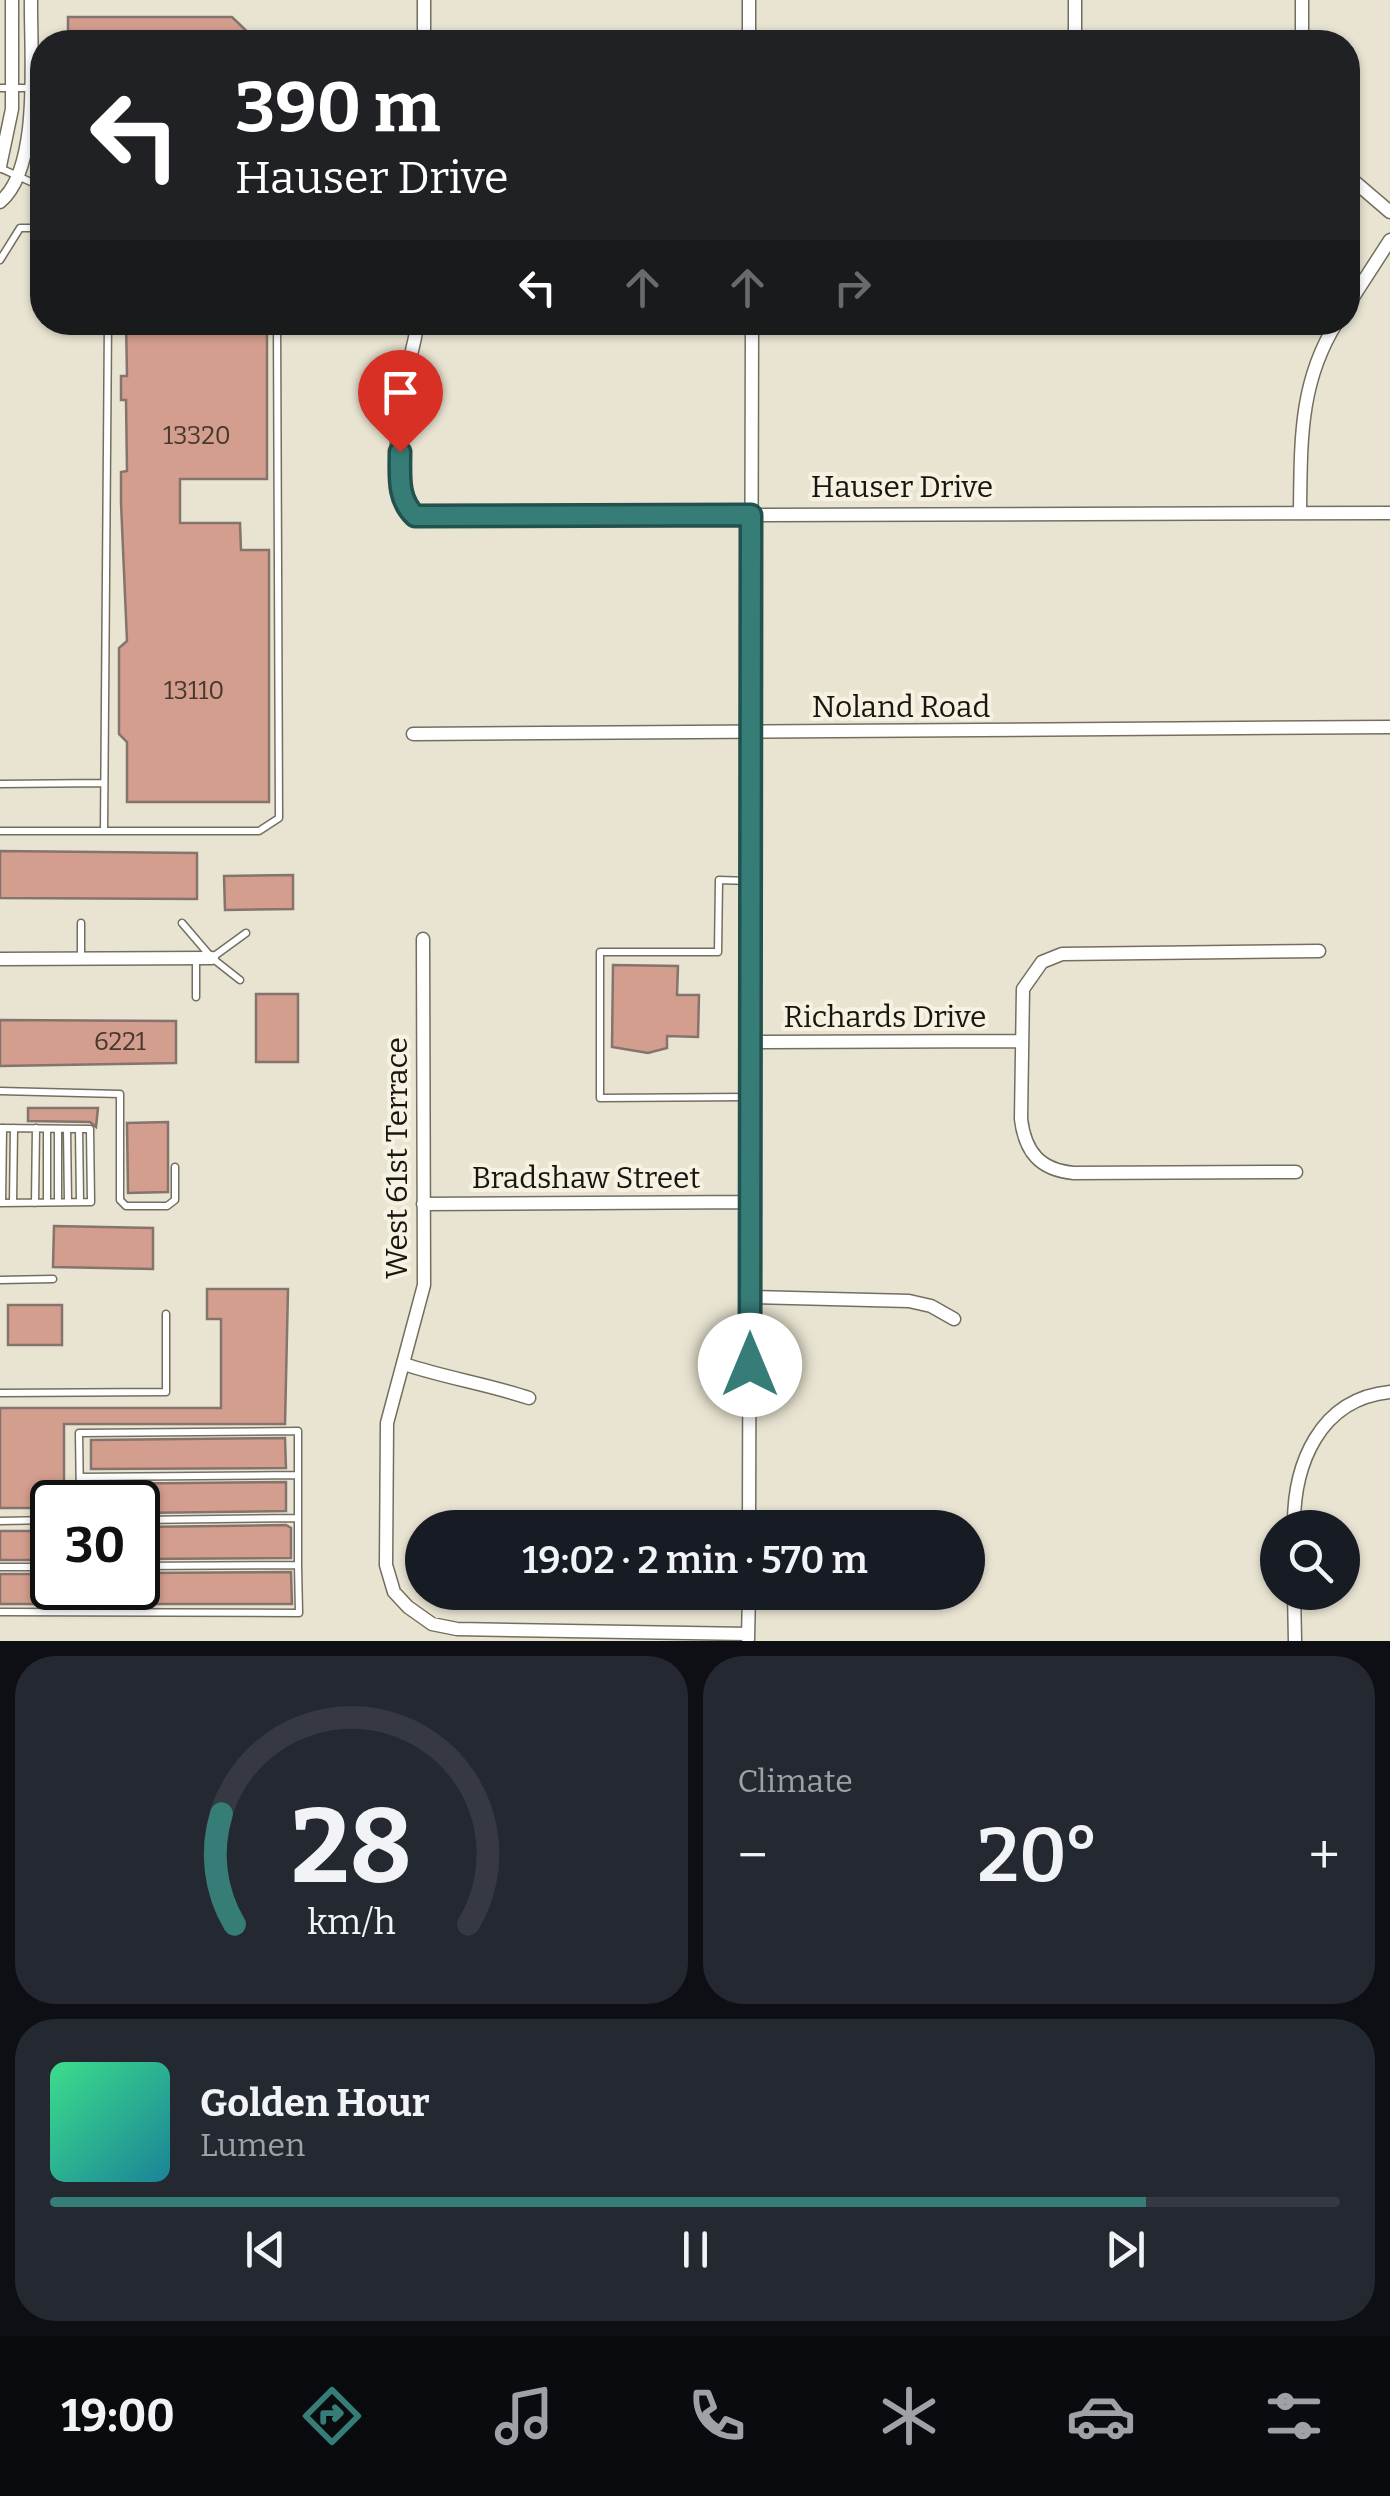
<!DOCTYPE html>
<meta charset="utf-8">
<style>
body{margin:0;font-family:Bitter,serif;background:#242831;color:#f1f3f6;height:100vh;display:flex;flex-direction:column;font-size:38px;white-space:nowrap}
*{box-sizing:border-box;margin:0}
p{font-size:32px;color:#9ea1a6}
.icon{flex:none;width:55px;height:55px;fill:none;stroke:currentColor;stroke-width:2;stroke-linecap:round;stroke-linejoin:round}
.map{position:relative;height:1641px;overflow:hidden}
.panel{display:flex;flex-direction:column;gap:15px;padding:15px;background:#0d0f14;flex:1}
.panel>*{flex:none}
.guide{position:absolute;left:30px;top:30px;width:1330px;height:305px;border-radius:40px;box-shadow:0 2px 8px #0004;background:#202124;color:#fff;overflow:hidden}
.buttons{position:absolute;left:1260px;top:1510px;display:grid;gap:20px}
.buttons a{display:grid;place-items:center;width:100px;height:100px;border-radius:50%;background:#171b24;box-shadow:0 2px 8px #0004;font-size:50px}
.speed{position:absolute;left:30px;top:1480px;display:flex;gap:20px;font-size:50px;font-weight:700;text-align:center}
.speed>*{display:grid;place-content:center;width:130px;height:130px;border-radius:50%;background:#171b24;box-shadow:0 2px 8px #0004;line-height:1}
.speed .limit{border:5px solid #111;border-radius:15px;background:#fff;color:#111}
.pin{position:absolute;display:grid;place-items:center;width:85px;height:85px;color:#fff;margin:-102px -42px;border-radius:50% 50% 50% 0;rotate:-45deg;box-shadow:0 0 10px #0007}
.pin .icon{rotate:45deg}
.me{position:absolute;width:110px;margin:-55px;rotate:0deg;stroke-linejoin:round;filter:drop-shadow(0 0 8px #0008)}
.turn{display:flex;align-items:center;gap:35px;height:210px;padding:0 40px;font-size:45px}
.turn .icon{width:130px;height:130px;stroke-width:2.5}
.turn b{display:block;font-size:70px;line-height:85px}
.lanes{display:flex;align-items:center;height:95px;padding:0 40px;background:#0003;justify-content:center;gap:50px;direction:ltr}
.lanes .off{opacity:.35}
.big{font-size:75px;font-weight:600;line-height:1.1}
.panel .tile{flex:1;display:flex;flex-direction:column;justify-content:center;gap:15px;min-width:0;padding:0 35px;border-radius:40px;background:#242831}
.panel .dial{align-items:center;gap:0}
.dial svg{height:260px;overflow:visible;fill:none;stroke:#363941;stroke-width:7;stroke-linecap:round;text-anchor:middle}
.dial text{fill:#f1f3f6;stroke:none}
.song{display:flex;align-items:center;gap:30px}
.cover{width:120px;height:120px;border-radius:15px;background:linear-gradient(135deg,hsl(150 70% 55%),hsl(190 70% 35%))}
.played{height:10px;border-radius:5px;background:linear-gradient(90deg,#367d78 85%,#363941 85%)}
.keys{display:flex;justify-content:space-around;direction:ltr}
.heat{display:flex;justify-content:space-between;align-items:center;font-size:55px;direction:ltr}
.panel .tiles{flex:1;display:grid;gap:15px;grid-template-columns:1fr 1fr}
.tile:last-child{grid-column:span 2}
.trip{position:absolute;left:405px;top:1510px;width:580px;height:100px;border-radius:50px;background:#171b24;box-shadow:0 2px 8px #0004;font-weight:600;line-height:100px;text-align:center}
.menu{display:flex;height:160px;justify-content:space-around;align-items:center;background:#090b0e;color:#9ea1a6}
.menu .icon{width:70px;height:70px}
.menu .current{color:#367d78}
.menu b{font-size:45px;color:#f1f3f6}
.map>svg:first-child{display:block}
.building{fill:#d49e8e;stroke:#85736e;stroke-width:2.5}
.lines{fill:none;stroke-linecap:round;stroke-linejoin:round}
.lane-casing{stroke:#736f5f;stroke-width:9}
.street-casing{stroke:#736f5f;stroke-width:15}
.lane{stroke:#fff;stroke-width:6}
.street{stroke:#fff;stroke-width:12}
.route-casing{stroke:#23514e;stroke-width:25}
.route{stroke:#367d78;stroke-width:18}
.labels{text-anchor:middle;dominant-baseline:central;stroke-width:8;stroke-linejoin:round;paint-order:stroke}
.number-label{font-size:25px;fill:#473830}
.street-label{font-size:30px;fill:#181610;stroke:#f6f1e0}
</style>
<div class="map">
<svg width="1390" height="1641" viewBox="0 0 1390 1641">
<rect width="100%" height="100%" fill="#e9e4d2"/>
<path class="building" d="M 68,17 L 232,17 L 258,42 L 68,42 Z
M 126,322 L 267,322 L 267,479 L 180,479 L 180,523 L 240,523 L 241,550 L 269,550 L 269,802 L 127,802 L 127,742 L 119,734 L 119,648 L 127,641 L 121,503 L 121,472 L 127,471 L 126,400 L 121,400 L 121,376 L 127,376 Z
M 0,851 L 197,853 L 197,899 L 0,898 Z
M 293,875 L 293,909 L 225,910 L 224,876 Z
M 613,965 L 678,966 L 677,995 L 699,995 L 698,1037 L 667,1036 L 667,1048 L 648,1053 L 612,1047 Z
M 256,994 L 298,994 L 298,1062 L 256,1062 Z
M 0,1020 L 176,1021 L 176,1063 L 0,1066 Z
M 28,1108 L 98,1108 L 96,1127 L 90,1122 L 28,1121 Z
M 168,1122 L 168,1192 L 128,1193 L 127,1123 Z
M 54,1226 L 153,1228 L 153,1269 L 53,1267 Z
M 207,1289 L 288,1289 L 285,1424 L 64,1424 L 64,1502 L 52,1502 L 52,1508 L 0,1508 L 0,1408 L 221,1408 L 221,1319 L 207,1319 Z
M 8,1305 L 62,1305 L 62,1345 L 8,1345 Z
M 285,1438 L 286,1468 L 91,1469 L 91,1440 Z
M 286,1482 L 286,1511 L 138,1513 L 138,1502 L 92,1502 L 92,1484 Z
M 286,1525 L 291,1528 L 291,1558 L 138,1559 L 138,1527 Z
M 0,1531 L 52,1531 L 52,1560 L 0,1560 Z
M 291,1572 L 292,1604 L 0,1604 L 0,1574 L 52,1574 L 52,1588 L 138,1588 L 138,1573 Z"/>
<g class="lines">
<g class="lane-casing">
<path id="lane" d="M 0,88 L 29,88
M 0,168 L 42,187
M 0,260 L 20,228 L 42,228
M 0,784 L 104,783
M 0,831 L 259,831 L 279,818 L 277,322
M 104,831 L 108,322
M 81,923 L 81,958
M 182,923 L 212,958 L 240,980
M 213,957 L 246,933
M 196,997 L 196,959
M 0,1091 L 120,1094 L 120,1200 L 126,1206 L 167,1206 L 175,1200 L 175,1167
M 748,1097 L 600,1098 L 600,952 L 718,952 L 719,880 L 750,881
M 0,1128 L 90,1129 L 91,1202 L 0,1203
M 47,1129 L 47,1202
M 58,1129 L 58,1202
M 67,1129 L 68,1202
M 79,1129 L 80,1202
M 2,1203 L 3,1128
M 13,1203 L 14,1128
M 35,1203 L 36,1128
M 0,1280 L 53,1279
M 0,1393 L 166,1392 L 166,1314
M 80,1477 L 298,1475
M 80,1502 L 79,1433 L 298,1431 L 298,1565
M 138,1520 L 298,1518
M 0,1521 L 52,1520
M 0,1567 L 52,1567
M 0,1612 L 299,1613 L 298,1565 L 138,1566"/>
</g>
<g class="street-casing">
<path id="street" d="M 424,0 L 424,42
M 749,0 L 749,42
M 1075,42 L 1075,0
M 1302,42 L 1302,0
M 0,166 L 12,109 L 12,0
M 1348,176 L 1390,212
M 0,202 C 42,167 30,51 31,0
M 1348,305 L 1390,240
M 417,322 C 416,347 405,368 401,393 C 395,423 393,494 415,516 L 1390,513
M 1300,510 C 1301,442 1299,382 1337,322
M 413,734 L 1390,727
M 423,939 L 424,1285 L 387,1423 L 386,1565 L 394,1592 L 408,1607 L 432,1624 L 457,1629 L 748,1634
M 0,959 L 212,958
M 750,1042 L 1021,1041
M 1296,1172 L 1074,1173 C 1040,1170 1025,1152 1021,1119 L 1023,989 L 1042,962 L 1062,954 L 1319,951
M 423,1204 L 750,1202
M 750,1297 L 909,1301 L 931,1306 L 954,1319
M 404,1364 C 446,1378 487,1384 529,1398
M 749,1528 L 752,322
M 1294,1528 C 1293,1465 1319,1399 1390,1392
M 1294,1592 L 1295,1641
M 748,1639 L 749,1592"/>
</g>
<use href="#lane" class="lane"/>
<use href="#street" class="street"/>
</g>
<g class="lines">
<g class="route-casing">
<path id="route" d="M 400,452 C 400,477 397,498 415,516 L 751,515 L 750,1365"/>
</g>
<use href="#route" class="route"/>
</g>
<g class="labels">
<g class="number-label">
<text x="197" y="436">13320</text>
<text x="194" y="691">13110</text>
<text x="120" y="1042">6221</text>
</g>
<g class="street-label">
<text x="902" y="487">Hauser Drive</text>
<text x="901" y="707">Noland Road</text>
<text x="885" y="1017">Richards Drive</text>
<text transform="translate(397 1158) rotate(-90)">West 61st Terrace</text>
<text x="586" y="1178">Bradshaw Street</text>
</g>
</g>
</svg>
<div class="buttons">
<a><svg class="icon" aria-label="search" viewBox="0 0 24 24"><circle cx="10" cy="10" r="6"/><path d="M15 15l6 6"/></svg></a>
</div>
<div class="speed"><div class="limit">30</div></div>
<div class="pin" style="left:400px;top:452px;background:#d93025"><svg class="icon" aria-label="arrive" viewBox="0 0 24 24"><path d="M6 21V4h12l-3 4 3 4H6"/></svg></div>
<svg class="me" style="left:750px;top:1365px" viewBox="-20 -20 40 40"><circle r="19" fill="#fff"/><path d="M0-13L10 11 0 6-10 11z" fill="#367d78"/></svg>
<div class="trip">19:02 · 2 min · 570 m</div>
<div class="guide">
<div class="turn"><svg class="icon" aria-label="left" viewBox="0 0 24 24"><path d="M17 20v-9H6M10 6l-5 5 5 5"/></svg><div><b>390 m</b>Hauser Drive</div></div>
<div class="lanes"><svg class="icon" aria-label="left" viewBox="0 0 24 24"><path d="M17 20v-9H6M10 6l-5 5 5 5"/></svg><svg class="icon off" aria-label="ahead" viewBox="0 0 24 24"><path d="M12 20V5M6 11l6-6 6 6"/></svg><svg class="icon off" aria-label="ahead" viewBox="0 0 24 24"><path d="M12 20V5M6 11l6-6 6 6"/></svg><svg class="icon off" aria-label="right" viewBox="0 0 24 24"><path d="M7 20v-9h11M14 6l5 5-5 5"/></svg></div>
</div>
</div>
<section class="panel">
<div class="tiles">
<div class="tile dial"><svg viewBox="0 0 100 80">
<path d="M14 69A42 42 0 1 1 86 69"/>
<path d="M14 69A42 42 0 0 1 10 35" stroke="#367d78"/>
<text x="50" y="56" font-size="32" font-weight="700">28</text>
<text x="50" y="72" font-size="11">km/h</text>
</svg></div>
<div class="tile"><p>Climate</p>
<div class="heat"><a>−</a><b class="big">20°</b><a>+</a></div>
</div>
<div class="tile">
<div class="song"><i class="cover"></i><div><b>Golden Hour</b><p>Lumen</p></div></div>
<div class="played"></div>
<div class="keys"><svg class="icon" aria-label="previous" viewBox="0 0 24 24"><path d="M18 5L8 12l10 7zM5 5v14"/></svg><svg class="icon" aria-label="pause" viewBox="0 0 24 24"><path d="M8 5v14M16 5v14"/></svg><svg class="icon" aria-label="next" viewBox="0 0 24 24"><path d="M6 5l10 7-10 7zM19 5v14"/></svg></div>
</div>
</div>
</section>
<nav class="menu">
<b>19:00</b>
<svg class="icon current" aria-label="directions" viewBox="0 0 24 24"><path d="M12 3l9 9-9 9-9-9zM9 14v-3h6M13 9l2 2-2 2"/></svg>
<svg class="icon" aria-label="music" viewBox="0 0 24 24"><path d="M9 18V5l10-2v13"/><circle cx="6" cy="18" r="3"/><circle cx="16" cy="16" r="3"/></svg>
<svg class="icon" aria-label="phone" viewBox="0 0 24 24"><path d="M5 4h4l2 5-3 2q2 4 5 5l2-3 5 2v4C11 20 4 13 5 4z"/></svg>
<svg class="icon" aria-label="climate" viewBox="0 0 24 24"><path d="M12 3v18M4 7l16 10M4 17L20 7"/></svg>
<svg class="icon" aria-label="car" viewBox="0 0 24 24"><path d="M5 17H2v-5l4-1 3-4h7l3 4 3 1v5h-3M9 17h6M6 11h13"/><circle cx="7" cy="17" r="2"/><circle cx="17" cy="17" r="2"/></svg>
<svg class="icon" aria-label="filters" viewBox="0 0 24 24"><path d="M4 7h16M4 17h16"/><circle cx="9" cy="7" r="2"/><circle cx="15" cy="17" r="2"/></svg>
</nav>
